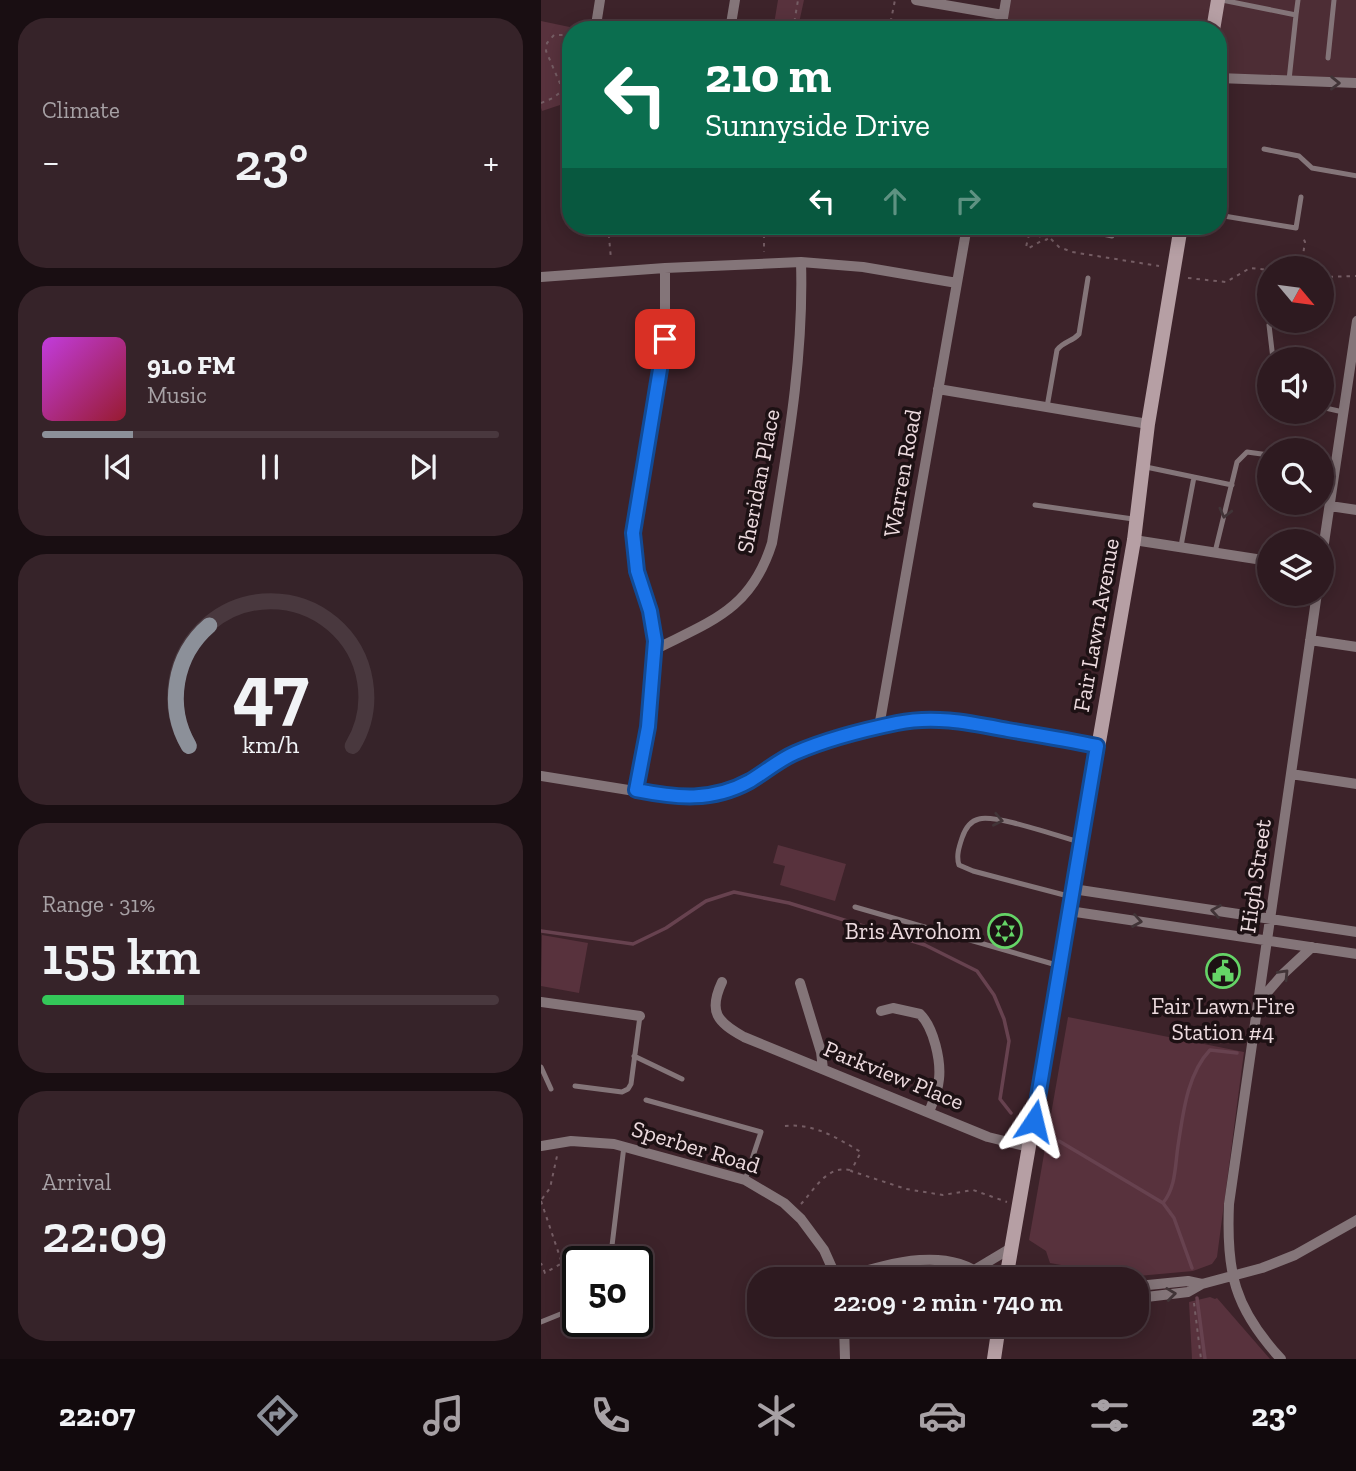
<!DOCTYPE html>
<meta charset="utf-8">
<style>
body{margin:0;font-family:"Zilla Slab",serif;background:#362329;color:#f1f3f6;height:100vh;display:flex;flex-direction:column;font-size:26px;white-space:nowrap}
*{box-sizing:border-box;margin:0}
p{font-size:23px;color:#a7a1a5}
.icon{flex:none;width:38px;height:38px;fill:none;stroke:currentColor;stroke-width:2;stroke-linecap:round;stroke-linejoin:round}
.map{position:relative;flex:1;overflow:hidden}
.side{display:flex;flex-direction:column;gap:18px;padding:18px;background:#190e12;width:541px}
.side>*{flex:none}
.hud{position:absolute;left:21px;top:21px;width:665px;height:214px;border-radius:28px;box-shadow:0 4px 18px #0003,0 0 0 2px #49383e;background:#0b6e4f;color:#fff;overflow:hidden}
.needle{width:46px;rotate:119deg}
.controls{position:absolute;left:716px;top:256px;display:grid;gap:14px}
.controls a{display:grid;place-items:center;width:77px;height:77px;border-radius:50%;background:#2e1a20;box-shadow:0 4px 18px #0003,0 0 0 2px #49383e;font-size:35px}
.speed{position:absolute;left:21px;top:1246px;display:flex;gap:14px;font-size:35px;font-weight:700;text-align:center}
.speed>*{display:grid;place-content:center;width:91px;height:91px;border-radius:50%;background:#2e1a20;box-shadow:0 4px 18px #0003,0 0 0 2px #49383e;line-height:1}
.speed .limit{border:4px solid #111;border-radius:10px;background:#fff;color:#111}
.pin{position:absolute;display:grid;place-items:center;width:60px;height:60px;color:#fff;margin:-30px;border-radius:14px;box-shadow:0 4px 10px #0006}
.me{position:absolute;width:77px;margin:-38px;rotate:10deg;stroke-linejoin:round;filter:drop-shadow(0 0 5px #0008)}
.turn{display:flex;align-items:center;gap:24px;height:147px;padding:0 28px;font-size:32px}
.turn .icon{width:91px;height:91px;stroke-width:2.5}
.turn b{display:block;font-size:49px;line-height:60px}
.lanes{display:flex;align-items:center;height:66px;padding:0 28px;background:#0003;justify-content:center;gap:35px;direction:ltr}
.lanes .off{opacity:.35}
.big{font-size:52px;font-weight:600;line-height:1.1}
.side .widget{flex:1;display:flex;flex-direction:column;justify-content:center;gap:10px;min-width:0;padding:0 24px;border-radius:28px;background:#362329}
.side .dial{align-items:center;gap:0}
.dial svg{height:182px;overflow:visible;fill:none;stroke:#49383e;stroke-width:7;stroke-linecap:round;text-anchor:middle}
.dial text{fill:#f1f3f6;stroke:none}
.song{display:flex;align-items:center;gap:21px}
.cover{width:84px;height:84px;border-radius:10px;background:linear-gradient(135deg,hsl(290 70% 55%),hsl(350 70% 35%))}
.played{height:7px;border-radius:4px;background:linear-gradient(90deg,#8c9099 20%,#49383e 20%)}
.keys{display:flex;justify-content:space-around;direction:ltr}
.heat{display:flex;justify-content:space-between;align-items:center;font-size:38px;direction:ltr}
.charge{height:10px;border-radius:5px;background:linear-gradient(90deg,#34c759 31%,#49383e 0)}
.trip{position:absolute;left:206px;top:1267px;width:402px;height:70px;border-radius:28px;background:#2e1a20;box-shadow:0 4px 18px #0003,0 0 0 2px #49383e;font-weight:600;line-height:70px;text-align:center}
.dock{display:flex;height:112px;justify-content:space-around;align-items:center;background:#120a0d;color:#a7a1a5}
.dock .icon{width:49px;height:49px}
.dock .selected{color:#8c9099}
.dock b{font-size:32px;color:#f1f3f6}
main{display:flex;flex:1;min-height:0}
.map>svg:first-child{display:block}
.built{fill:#4d2d35}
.green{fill:#58323d}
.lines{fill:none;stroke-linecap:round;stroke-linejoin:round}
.stream{stroke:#67424f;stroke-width:3.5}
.path{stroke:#755d64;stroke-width:2;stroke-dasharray:3.5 5;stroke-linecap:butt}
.service{stroke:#847579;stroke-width:5}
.minor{stroke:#847579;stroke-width:10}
.secondary{stroke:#b69fa4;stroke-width:14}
.oneway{stroke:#413437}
.route-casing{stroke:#114b97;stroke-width:18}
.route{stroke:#1a73e8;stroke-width:12}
.labels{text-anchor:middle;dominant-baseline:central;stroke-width:7;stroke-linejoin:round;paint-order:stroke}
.street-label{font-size:23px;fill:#eddbdf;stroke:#1d1114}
.poi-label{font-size:23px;fill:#eddbdf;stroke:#1d1114;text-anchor:end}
</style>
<main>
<section class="side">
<div class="widget"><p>Climate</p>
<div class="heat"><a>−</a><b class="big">23°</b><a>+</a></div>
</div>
<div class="widget">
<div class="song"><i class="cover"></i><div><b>91.0 FM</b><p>Music</p></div></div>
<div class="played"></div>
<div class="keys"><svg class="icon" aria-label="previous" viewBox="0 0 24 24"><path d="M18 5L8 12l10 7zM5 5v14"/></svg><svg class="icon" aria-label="pause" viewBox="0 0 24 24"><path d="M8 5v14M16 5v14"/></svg><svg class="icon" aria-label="next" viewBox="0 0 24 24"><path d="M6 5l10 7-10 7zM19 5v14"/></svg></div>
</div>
<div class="widget dial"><svg viewBox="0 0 100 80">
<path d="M14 69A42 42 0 1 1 86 69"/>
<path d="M14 69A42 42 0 0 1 23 16" stroke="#8c9099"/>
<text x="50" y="56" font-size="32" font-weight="700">47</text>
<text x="50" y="72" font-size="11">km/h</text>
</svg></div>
<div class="widget"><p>Range · 31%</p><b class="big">155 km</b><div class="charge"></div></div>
<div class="widget"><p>Arrival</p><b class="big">22:09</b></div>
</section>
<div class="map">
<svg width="816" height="1359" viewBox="0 0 816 1359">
<rect width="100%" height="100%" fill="#3d232a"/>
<path class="built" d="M 465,0 L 815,0 L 815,83 L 677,78 L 677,30 L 460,30 Z"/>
<path class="green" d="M 237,0 L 263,0 L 258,23 L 302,30 L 232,30 Z
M 56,19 L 104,30 L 52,30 Z
M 0,21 L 43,30 L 30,30 L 30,125 L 25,103 L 1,111 L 0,108 Z
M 237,845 L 305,864 L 294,901 L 239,885 L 244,866 L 232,863 Z
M 1,935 L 47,943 L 38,993 L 0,986 Z
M 527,1017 L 703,1052 L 676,1257 L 671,1264 L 652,1271 L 586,1277 L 509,1263 L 505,1251 L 488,1240 Z
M 669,1297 L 674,1299 L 676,1298 L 729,1359 L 651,1359 L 648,1302 Z"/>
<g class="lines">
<path class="stream" d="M 0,931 L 92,944 L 125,928 L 165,901 L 193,892 L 248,903 L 384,945 L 436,971 L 453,995 L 463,1019 L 468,1041 L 459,1099 L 470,1113
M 518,1141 L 622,1203 L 633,1218 L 651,1268
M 622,1203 C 635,1187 634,1166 637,1146 C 642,1114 646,1074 669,1050 L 696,1053
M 656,1298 L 664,1359"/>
<path class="path" d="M 252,30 L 257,0
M 348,30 L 354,0
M 30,35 L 13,35 L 6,43 L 5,51 L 30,109
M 0,103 L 12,98 L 30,84
M 67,226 L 70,259
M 223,226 L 223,252
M 490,226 L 485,247 L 488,248 L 502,240
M 500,226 L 498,236 L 505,240 L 513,234 L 511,226
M 510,239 L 518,247 L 531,252 L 618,266
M 760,268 L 764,242 L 761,235
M 780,277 L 816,276
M 647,278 L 685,282 L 709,268 L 728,270
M 750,502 L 777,505
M 244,1126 C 273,1123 296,1138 320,1152 L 310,1171 L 365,1189 L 402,1195 L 432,1190 L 466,1202
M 1,1199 L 9,1188 L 16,1156
M 0,1201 L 21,1263 L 4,1273 L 0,1263
M 260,1204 C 274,1189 286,1165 309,1170
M 653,1303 L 660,1359"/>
<path class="service" d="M 681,0 L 755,15 L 748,80
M 755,15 L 757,0
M 499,30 L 499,24
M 787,58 L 793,0
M 723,149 L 758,156 L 771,168 L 816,176
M 677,215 L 755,228 L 760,197
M 525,226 L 571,236
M 728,325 L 732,359
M 506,407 L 516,350 C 523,341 531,342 538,334 L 547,278
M 780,407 L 802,412
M 780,463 L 795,465
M 605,467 L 691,485
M 494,505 L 592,519
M 640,546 L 653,477
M 674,552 L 696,462 L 706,452 L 728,455
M 531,897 L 432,871 L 418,865 C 415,856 418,847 421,838 C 424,829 429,821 438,819 C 455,814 519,837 539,842
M 314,907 L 519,966
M 93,1056 L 141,1079
M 0,1067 L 10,1089
M 34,1086 L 81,1092 L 87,1089 L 90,1084 L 99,1016
M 105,1100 L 220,1132 L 204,1180
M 67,1262 L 70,1254 L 83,1146
M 0,1322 L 37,1307"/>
<path class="minor" d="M 375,0 L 462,15
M 56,19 L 59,0
M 189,30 L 194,0
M 460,30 L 465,0
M 677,78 L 816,83
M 0,277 L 124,268 L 260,262 L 322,267 L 416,283
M 397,389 L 607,424
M 789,506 L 816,510
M 593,540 L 728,561
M 780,563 L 816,321
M 769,640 L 816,647
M 113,650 C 170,621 210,610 231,543 C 246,450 263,358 260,262
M 338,727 L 426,226
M 750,774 L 816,784
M 0,776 L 131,797 L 155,798 L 173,796 L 208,782 L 251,755 L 274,745 L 338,727 L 377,719 L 421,722 L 556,746
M 95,790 L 107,727 L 114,641 L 109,611 L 96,571 L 92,533 L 124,339 L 124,268
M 532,889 L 816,932
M 528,911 L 816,954
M 181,982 C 167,1012 176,1022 203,1037 L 447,1137 L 488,1147
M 259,983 L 280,1052 L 282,1069
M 0,1002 L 99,1016
M 717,1003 L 742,974 L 771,947
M 340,1011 L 352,1008 L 379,1014 C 393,1028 400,1061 398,1079 C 397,1091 392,1102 388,1112
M 0,1146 L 30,1141 L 73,1144 L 204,1180 L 243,1203 L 260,1219 L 283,1250 L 296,1279
M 435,1269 L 470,1248
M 466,1273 L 482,1276 L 493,1271 L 541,1279
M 296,1279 C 341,1266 406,1243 445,1279
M 597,1286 L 647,1281 L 661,1284
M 597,1298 L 647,1292 L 661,1284 L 721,1268 L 754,1255 L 816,1220
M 303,1325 L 304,1359
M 740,1359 C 693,1308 685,1272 688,1204 L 776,593"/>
<path class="secondary" d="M 672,30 L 677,0
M 465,1279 L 593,540 L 607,424 L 640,226
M 453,1359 L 458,1325"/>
</g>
<defs><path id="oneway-chevron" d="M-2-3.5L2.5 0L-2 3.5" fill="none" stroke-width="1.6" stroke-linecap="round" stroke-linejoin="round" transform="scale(1.75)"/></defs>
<g class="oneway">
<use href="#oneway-chevron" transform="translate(794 83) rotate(1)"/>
<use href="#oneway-chevron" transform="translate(684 513) rotate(104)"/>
<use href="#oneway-chevron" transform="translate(457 820) rotate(11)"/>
<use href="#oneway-chevron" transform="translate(675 911) rotate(-171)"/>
<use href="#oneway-chevron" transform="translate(596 921) rotate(9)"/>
<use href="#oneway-chevron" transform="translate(743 974) rotate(-46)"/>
<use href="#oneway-chevron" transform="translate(630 1294) rotate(-7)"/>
</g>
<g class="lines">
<g class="route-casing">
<path id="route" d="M 124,339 L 92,533 L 96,571 L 109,611 L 114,641 L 107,727 L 95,790 C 136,798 171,802 209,781 C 224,772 238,760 254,753 C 286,739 322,730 356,723 C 394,715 430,723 467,730 C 497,735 527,740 556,746 L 493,1121"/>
</g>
<use href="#route" class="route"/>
</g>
<defs>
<g id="synagogue-ring" transform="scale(1.75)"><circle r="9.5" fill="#1d1114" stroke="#65d467" stroke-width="1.5"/><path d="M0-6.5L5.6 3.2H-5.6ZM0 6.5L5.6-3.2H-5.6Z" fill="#65d467"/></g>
<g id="civic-ring" transform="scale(1.75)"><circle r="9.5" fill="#1d1114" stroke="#65d467" stroke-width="1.5"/><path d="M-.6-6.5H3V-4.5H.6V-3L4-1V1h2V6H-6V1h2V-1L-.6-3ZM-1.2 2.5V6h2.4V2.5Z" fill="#65d467"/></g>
</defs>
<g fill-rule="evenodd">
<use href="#synagogue-ring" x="464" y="931"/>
<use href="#civic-ring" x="682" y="971"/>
</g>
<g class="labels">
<g class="street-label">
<text transform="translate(361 473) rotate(-80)">Warren Road</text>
<text transform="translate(217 481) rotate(-79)">Sheridan Place</text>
<text transform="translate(555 625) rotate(-80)">Fair Lawn Avenue</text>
<text transform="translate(714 876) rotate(-82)">High Street</text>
<text transform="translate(353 1075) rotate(22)">Parkview Place</text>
<text transform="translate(155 1147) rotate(17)">Sperber Road</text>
</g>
<g class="poi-label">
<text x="440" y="931">Bris Avrohom</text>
<text x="682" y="1006" text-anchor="middle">Fair Lawn Fire<tspan x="682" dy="26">Station #4</tspan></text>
</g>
</g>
</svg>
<div class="controls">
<a><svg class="needle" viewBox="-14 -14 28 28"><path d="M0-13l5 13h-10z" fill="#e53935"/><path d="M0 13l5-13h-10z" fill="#a7a1a5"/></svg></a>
<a><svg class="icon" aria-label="sound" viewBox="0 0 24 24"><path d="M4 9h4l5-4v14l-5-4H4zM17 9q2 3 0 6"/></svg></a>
<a><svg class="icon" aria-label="search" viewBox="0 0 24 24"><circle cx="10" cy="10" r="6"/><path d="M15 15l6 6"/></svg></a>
<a><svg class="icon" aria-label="layers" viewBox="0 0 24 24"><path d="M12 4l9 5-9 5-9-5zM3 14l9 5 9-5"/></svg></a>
</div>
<div class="speed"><div class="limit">50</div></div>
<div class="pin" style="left:124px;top:339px;background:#d93025"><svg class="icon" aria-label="arrive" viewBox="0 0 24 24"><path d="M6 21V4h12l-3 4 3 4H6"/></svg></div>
<svg class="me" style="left:493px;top:1121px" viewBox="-20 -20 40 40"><path d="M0-17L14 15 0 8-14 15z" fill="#1a73e8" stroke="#fff" stroke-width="4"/></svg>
<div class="trip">22:09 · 2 min · 740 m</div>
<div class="hud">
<div class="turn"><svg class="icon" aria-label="left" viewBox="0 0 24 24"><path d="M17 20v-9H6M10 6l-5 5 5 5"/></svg><div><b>210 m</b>Sunnyside Drive</div></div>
<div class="lanes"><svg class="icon" aria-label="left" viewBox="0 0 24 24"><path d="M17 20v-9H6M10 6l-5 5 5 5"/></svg><svg class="icon off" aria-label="ahead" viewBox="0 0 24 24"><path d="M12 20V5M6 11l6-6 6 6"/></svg><svg class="icon off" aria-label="right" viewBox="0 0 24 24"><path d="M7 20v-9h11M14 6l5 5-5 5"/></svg></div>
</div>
</div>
</main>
<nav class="dock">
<b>22:07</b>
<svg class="icon selected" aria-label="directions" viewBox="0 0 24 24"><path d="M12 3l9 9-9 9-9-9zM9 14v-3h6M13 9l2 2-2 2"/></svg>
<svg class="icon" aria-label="music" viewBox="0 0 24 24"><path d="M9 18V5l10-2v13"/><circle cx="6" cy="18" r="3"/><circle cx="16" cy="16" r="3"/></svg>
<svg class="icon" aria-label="phone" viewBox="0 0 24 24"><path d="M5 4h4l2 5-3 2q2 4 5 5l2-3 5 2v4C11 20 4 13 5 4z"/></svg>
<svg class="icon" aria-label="climate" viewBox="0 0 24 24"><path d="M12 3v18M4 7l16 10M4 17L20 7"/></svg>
<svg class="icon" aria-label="car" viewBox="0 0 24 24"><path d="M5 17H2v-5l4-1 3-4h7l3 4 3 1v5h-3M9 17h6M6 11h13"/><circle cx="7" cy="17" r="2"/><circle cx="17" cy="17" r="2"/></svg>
<svg class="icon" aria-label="filters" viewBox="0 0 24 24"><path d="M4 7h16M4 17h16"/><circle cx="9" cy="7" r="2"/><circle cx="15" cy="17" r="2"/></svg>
<b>23°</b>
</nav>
